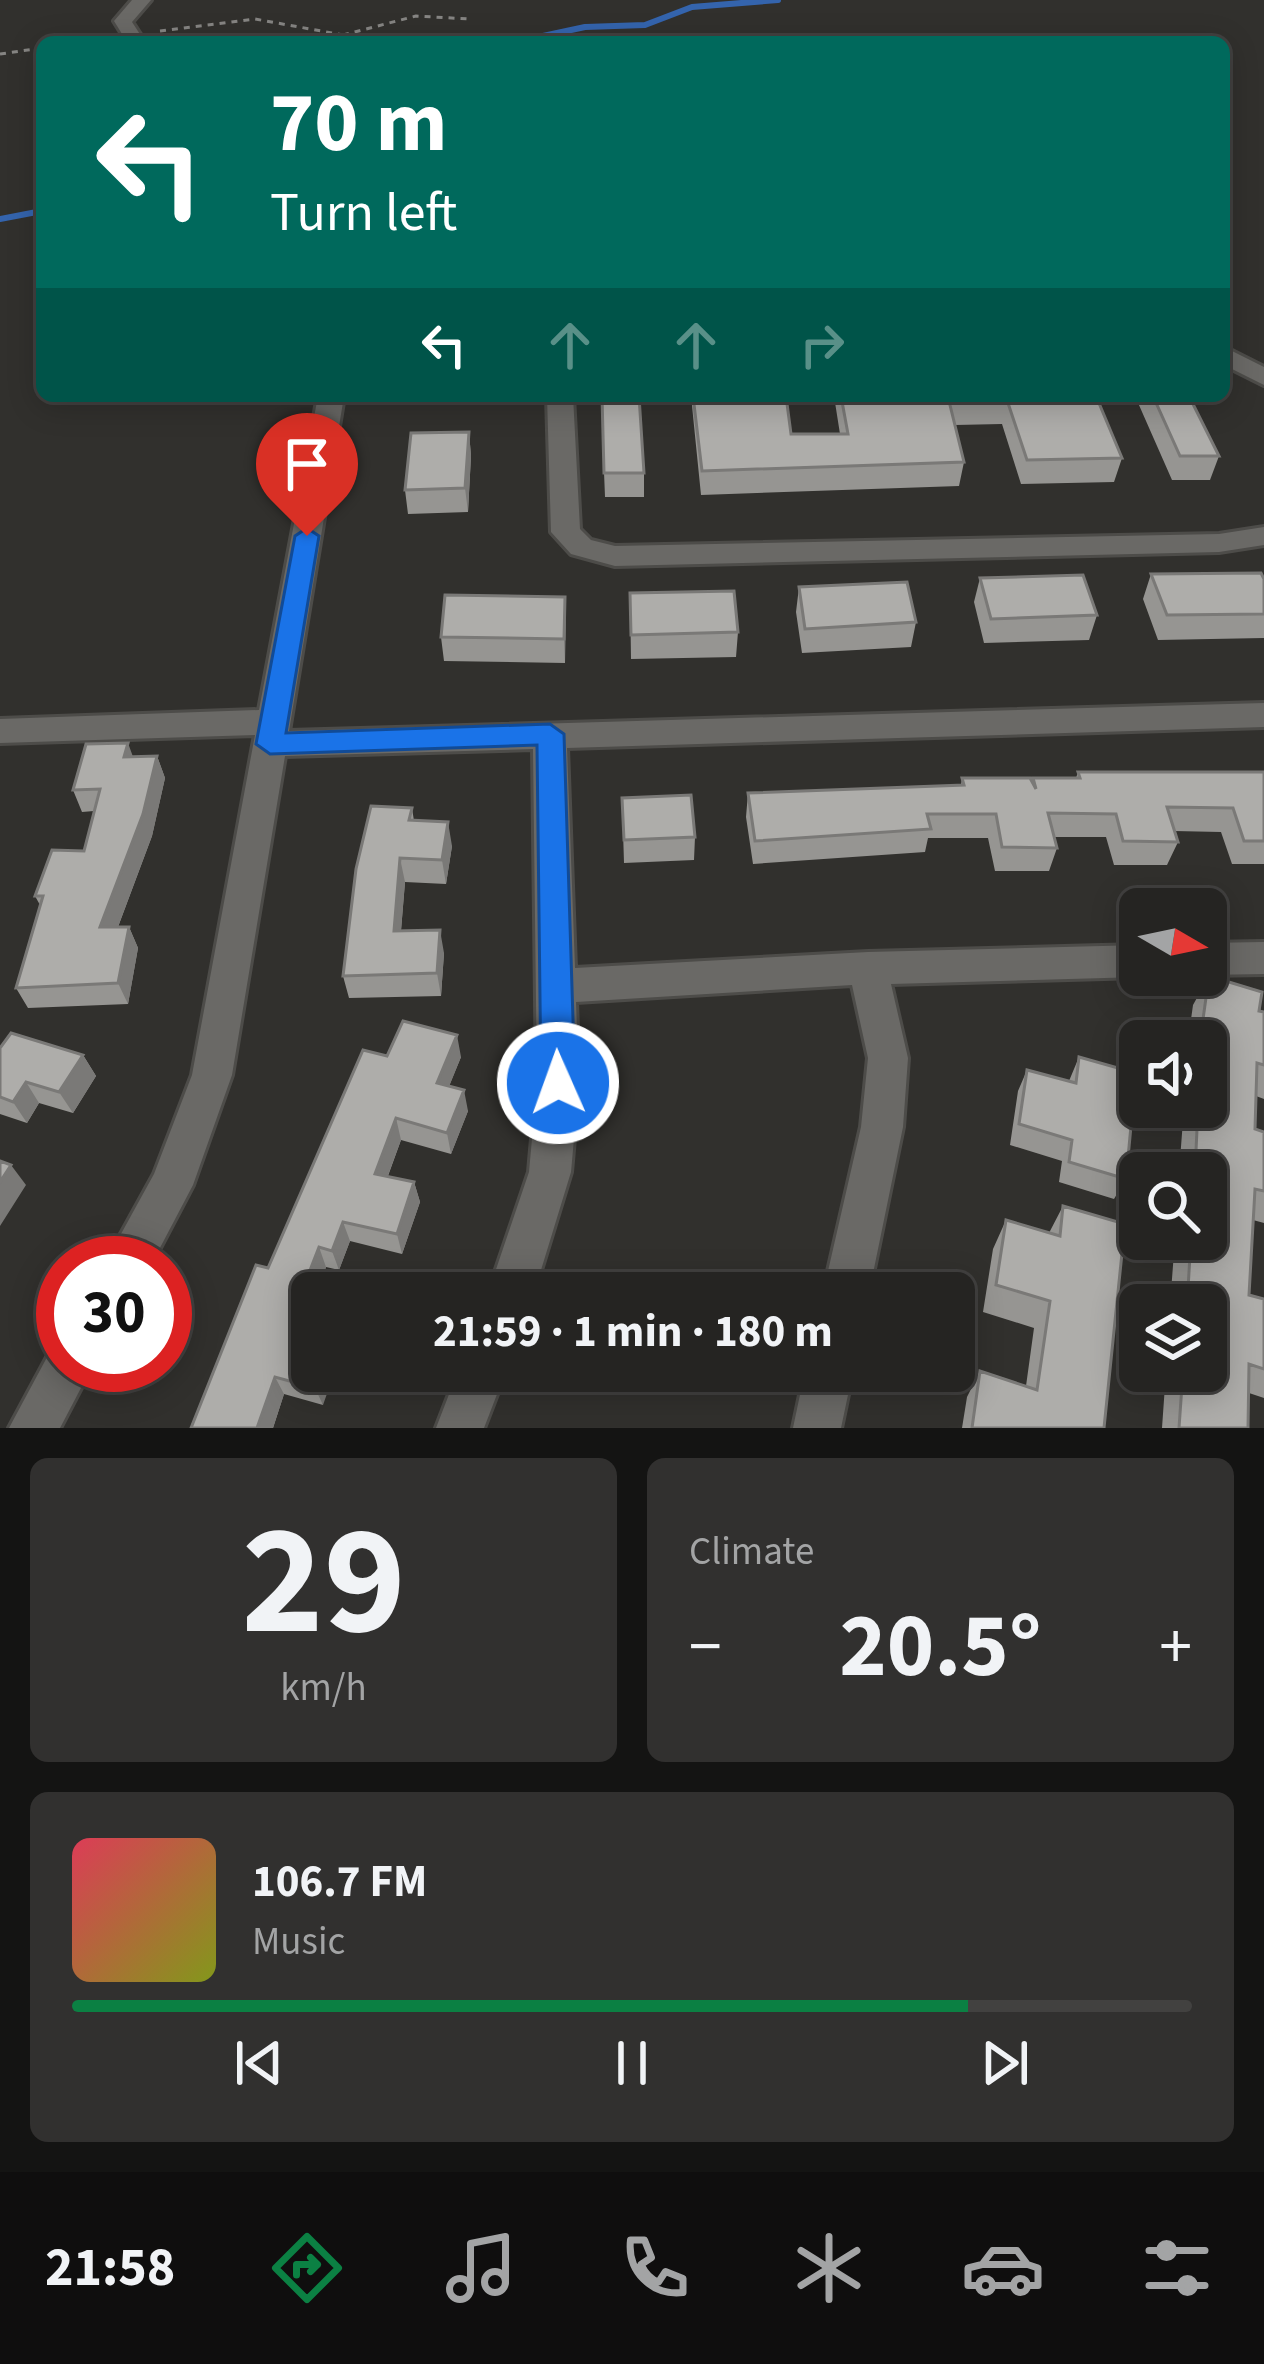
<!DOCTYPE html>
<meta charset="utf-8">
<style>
body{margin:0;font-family:"Source Sans 3",sans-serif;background:#31302f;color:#f1f3f6;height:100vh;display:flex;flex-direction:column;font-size:45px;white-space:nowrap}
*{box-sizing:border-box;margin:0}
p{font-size:39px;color:#a3a4a5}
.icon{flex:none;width:66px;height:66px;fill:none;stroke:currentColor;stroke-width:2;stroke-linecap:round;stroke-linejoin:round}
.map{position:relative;height:1428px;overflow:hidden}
.sheet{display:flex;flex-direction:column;gap:30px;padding:30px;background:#141413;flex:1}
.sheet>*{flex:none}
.hud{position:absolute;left:36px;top:36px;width:1194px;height:366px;border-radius:18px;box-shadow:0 6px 30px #0003,0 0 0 3px #424140;background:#00695c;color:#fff;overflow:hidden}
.needle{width:78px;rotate:99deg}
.buttons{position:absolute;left:1119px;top:888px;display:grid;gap:24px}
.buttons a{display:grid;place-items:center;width:108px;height:108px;border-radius:18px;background:#252422;box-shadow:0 6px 30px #0003,0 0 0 3px #424140;font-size:60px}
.speed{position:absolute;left:36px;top:1236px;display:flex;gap:24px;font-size:60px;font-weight:700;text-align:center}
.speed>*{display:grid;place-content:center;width:156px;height:156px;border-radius:50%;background:#252422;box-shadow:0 6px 30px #0003,0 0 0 3px #424140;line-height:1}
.speed .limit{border:18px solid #d22;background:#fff;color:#111}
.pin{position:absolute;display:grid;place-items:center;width:102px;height:102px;color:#fff;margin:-123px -51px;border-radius:50% 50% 50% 0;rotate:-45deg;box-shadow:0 0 12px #0007}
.pin .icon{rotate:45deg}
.me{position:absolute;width:132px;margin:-66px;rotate:358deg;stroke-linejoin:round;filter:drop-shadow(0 0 9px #0008)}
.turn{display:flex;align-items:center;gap:42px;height:252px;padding:0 36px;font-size:54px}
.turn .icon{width:156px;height:156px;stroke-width:2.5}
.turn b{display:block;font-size:84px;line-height:102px}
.lanes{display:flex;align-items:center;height:114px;padding:0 36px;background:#0003;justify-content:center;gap:60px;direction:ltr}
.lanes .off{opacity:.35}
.big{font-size:90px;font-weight:700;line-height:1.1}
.sheet .tile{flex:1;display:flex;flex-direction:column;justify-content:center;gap:18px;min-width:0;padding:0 42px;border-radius:18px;background:#31302f}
.sheet .dial{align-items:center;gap:0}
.dial b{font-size:156px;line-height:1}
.song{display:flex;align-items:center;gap:36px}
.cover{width:144px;height:144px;border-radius:18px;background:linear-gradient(135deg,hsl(350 70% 55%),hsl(70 70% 35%))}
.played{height:12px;border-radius:6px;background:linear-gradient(90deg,#0b8043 80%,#424140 80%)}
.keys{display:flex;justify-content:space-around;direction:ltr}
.heat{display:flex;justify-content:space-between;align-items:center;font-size:66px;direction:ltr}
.sheet .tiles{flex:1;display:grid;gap:30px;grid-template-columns:1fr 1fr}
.tile:last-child{grid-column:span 2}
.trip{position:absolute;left:291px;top:1272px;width:684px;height:120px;border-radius:18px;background:#252422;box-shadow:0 6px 30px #0003,0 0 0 3px #424140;font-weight:700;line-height:120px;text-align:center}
.menu{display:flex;height:192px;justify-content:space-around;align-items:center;background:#0f0e0e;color:#a3a4a5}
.menu .icon{width:84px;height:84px}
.menu .selected{color:#0b8043}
.menu b{font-size:54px;color:#f1f3f6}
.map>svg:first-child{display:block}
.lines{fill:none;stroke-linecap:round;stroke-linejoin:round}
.stream{stroke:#3464ad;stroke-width:6}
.street-casing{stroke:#4d4c49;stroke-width:6}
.path{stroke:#868583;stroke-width:3;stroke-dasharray:6 6;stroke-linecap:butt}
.street{fill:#6a6966;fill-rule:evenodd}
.wall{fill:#969592}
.shaded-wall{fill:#7a7977}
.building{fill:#aeadaa;stroke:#7a7977;stroke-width:3}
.route{fill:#1a73e8;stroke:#114b97;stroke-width:3}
</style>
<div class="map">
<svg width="1264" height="1428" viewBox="0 0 1264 1428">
<rect width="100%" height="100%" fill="#31302d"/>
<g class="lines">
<path class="stream" d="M 515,42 L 585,27 L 645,25 L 692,7 L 778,0
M 0,219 L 42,211"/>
<g class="street-casing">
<path id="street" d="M 132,0 L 151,0 L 132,22 L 145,42 L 127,42 L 114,21 Z
M 1224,347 L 1264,367 L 1264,385 L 1224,365 Z
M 318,396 L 344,396 L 289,731 L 1264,703 L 1264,727 L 567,748 L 575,968 L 868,952 L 1140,945 L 1140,975 L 1147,975 L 1140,977 L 891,984 L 908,1058 L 903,1127 L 869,1293 L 823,1293 L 861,1127 L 868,1058 L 852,985 L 576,1002 L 579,1083 L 571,1172 L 534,1293 L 488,1293 L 529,1172 L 537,1083 L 533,749 L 285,756 L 232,1075 L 193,1185 L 152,1263 L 105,1263 L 154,1174 L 192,1075 L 255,735 L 0,743 L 0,719 L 259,710 Z
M 547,396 L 573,396 L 580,529 L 591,540 L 615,546 L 1219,534 L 1264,527 L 1264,545 L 1219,552 L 615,566 L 571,554 L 551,532 Z
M 1264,942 L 1264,974 L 1206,975 L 1205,975 L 1206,943 Z
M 63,1344 L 63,1365 L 93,1365 L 60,1428 L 9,1428 L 52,1348 Z
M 458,1371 L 506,1371 L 484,1428 L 436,1428 Z
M 805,1371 L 853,1371 L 841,1428 L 793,1428 Z"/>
</g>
<path class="path" d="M 160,31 L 255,19 L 343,35 L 341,42
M 343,35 L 416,16 L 470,19
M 347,36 L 379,42
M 0,54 L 42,48"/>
<use href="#street" class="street"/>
</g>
<path class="wall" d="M 601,396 L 644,473 L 644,497 L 605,497 Z
M 691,396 L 786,396 L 791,434 L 840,434 L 834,396 L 1096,396 L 1122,458 L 1114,482 L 1021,484 L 1002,424 L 955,425 L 964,462 L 959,486 L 701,495 Z
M 1135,396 L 1189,396 L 1219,456 L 1210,480 L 1172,480 Z
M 469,432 L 471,456 L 468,512 L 408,514 L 405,490 Z
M 1151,574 L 1264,579 L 1264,638 L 1158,640 L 1143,599 Z
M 980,578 L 1097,615 L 1089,640 L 984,643 L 974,602 Z
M 799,587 L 916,622 L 911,647 L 802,653 L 796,612 Z
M 630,593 L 738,632 L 736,657 L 631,659 Z
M 565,597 L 565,663 L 444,661 L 441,637 Z
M 157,756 L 165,778 L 152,836 L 118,927 L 129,927 L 138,948 L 128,1004 L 28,1008 L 16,988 L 40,905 L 35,896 L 84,851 L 94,811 L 82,812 L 73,790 L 133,757 Z
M 1078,772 L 1264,772 L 1264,864 L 1232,864 L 1221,832 L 1174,831 L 1178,842 L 1167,865 L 1114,865 L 1106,837 L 1054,837 L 1057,848 L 1049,871 L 995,871 L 988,838 L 928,838 L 925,852 L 753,864 L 746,817 L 748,793 L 961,785 L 962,778 L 1032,782 L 1033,778 L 1076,778 Z
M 622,798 L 695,837 L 694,860 L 624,863 Z
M 412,808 L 414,821 L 452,846 L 446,884 L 405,882 L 401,931 L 444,953 L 441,996 L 349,998 L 343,976 Z
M 1209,976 L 1264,1012 L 1264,1099 L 1256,1096 L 1255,1129 L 1264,1132 L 1264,1223 L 1253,1220 L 1249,1295 L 1264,1299 L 1264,1398 L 1249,1393 L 1248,1428 L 1162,1428 L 1166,1371 L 1206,1371 L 1206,1305 L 1170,1305 L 1175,1239 L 1206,1239 L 1206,1173 L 1179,1173 L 1184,1107 L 1206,1107 L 1206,1041 L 1188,1041 L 1193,1005 Z
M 0,1048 L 83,1055 L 96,1076 L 73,1113 L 39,1103 L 27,1123 L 0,1114 Z
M 387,1056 L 461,1057 L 449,1086 L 468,1111 L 451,1154 L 401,1140 L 388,1176 L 414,1182 L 420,1202 L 402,1254 L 350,1241 L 339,1270 L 326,1267 L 317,1293 L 312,1293 L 306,1320 L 323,1405 L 284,1394 L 273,1428 L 268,1268 Z
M 1079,1057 L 1126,1179 L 1114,1199 L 1059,1182 L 1062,1161 L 1010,1145 L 1018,1091 L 1027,1070 L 1069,1081 Z
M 1063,1206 L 1104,1428 L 962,1428 L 967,1397 L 980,1371 L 1026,1386 L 1034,1328 L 983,1312 L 993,1249 L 1006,1220 L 1049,1233 Z"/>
<path class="shaded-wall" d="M 469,432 L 471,456 L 468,512 L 465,488 Z
M 565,597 L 566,621 L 565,663 L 564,639 Z
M 128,743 L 136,765 L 124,757 Z
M 157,756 L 165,778 L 152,836 L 110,948 L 100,927 Z
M 448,822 L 452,846 L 446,884 L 442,860 Z
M 400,858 L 405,882 L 399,954 L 394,931 Z
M 129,927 L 138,948 L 128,1004 L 118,983 Z
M 440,930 L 444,953 L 441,996 L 437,973 Z
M 457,1035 L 461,1057 L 442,1104 L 437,1083 Z
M 83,1055 L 96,1076 L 73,1113 L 59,1092 Z
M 26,1082 L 39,1103 L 27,1123 L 13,1102 Z
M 464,1090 L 468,1111 L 451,1154 L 447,1133 Z
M 396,1118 L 401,1140 L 381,1194 L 375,1174 Z
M 11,1165 L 26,1185 L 0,1226 L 0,1182 Z
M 414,1182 L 420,1202 L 402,1254 L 397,1234 Z
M 343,1222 L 350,1241 L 339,1270 L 332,1251 Z
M 319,1247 L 326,1267 L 317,1293 L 312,1293 L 312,1305 L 301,1335 L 292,1317 Z
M 321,1371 L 335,1371 L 323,1405 L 315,1388 Z
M 275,1377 L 284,1394 L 273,1428 L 257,1428 Z"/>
<path class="building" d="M 602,396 L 639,396 L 644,473 L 604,473 Z
M 693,396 L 786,396 L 791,434 L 848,434 L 841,396 L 1096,396 L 1122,458 L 1027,460 L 1007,400 L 949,401 L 964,462 L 702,471 Z
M 1153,396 L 1189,396 L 1219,456 L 1180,456 Z
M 469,432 L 465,488 L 405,490 L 411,433 Z
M 1261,573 L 1264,579 L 1264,614 L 1167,615 L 1151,574 Z
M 1083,575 L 1097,615 L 991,619 L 980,578 Z
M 907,582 L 916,622 L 805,629 L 799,587 Z
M 734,591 L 738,632 L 631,635 L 630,593 Z
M 445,595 L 565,597 L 564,639 L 441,637 Z
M 128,743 L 124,757 L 157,756 L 143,814 L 100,927 L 129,927 L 118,983 L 16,988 L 43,896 L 35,896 L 52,850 L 84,851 L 100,789 L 73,790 L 86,744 Z
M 1078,772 L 1264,772 L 1264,841 L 1244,841 L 1233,808 L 1167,807 L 1178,842 L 1123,841 L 1116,814 L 1048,813 L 1057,848 L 1002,847 L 996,814 L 927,814 L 931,829 L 755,841 L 748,793 L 964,785 L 962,778 L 1030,778 L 1036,789 L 1033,778 L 1080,778 Z
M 691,795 L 695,837 L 624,840 L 622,798 Z
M 371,806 L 412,808 L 409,820 L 448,822 L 442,860 L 400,858 L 394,931 L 440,930 L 437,973 L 343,976 L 356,869 Z
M 1209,976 L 1262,992 L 1259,1011 L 1264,1012 L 1264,1065 L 1257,1063 L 1255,1129 L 1264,1132 L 1264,1191 L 1255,1189 L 1249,1295 L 1264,1299 L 1264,1369 L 1249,1364 L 1248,1428 L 1179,1428 L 1183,1371 L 1206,1371 L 1206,1305 L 1187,1305 L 1191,1239 L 1206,1239 L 1206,1173 L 1195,1173 L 1198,1107 L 1206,1107 L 1206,1041 L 1200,1041 Z
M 403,1021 L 457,1035 L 437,1083 L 464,1090 L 447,1133 L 396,1118 L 375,1174 L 414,1182 L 397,1234 L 343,1222 L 332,1251 L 319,1247 L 292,1317 L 312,1322 L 312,1371 L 321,1371 L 315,1388 L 275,1377 L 257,1428 L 191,1428 L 256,1265 L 268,1268 L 363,1050 L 387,1056 Z
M 11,1033 L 83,1055 L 59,1092 L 26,1082 L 13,1102 L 0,1097 L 0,1048 Z
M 1079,1057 L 1136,1073 L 1126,1179 L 1069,1162 L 1072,1140 L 1019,1124 L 1027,1070 L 1076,1083 Z
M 0,1161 L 11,1165 L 0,1182 Z
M 1063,1206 L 1125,1224 L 1104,1428 L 972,1428 L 980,1371 L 1037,1390 L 1050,1301 L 996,1285 L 1006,1220 L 1060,1236 Z"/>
<path class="route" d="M 307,528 L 319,536 L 286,733 L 550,724 L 564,734 L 575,1083 L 570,1094 L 558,1098 L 546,1094 L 541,1083 L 537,745 L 270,754 L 256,744 L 295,536 Z"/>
</svg>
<div class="buttons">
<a><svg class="needle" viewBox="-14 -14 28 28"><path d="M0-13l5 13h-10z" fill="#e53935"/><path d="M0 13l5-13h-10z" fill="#a3a4a5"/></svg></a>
<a><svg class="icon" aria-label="sound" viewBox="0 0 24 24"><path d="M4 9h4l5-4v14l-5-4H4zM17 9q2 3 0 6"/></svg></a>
<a><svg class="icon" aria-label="search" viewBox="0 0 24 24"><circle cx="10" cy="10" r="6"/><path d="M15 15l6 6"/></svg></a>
<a><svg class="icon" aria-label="layers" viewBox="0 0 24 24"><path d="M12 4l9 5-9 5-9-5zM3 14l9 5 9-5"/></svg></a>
</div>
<div class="speed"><div class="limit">30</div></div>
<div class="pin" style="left:307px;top:536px;background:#d93025"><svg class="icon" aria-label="arrive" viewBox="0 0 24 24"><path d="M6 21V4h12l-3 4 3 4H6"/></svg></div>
<svg class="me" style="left:558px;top:1083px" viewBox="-20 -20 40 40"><circle r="17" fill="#1a73e8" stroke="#fff" stroke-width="3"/><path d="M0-11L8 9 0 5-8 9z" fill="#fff"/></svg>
<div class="trip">21:59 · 1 min · 180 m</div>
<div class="hud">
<div class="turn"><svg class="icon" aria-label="left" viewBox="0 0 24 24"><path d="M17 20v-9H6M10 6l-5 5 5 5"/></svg><div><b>70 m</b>Turn left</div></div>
<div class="lanes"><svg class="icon" aria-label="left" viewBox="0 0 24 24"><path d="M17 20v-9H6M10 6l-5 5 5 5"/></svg><svg class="icon off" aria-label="ahead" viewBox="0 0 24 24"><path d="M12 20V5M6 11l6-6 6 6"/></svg><svg class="icon off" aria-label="ahead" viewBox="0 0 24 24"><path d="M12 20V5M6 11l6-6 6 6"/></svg><svg class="icon off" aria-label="right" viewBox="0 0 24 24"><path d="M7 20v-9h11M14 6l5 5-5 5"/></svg></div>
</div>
</div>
<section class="sheet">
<div class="tiles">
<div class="tile dial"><b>29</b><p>km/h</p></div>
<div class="tile"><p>Climate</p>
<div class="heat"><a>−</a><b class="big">20.5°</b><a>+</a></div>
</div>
<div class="tile">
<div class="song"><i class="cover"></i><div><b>106.7 FM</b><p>Music</p></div></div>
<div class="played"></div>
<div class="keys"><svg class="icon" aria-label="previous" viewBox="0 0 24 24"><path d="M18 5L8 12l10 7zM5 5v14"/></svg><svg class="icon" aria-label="pause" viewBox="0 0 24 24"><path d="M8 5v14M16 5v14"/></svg><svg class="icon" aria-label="next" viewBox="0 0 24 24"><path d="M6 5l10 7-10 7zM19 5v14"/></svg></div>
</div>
</div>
</section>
<nav class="menu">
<b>21:58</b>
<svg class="icon selected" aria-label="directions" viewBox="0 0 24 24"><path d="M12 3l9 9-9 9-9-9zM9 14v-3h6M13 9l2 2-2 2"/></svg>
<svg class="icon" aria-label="music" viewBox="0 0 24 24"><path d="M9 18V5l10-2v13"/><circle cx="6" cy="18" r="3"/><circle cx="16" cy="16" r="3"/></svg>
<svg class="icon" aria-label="phone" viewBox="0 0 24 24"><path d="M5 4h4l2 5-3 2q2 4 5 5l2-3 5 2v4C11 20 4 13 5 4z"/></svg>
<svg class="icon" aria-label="climate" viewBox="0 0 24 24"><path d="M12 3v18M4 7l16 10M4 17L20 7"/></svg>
<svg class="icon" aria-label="car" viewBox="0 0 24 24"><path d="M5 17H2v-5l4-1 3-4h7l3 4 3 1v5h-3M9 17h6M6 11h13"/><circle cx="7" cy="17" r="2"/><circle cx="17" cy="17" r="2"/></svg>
<svg class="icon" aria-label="filters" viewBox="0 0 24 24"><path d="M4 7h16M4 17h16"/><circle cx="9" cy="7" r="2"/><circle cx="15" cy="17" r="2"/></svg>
</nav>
